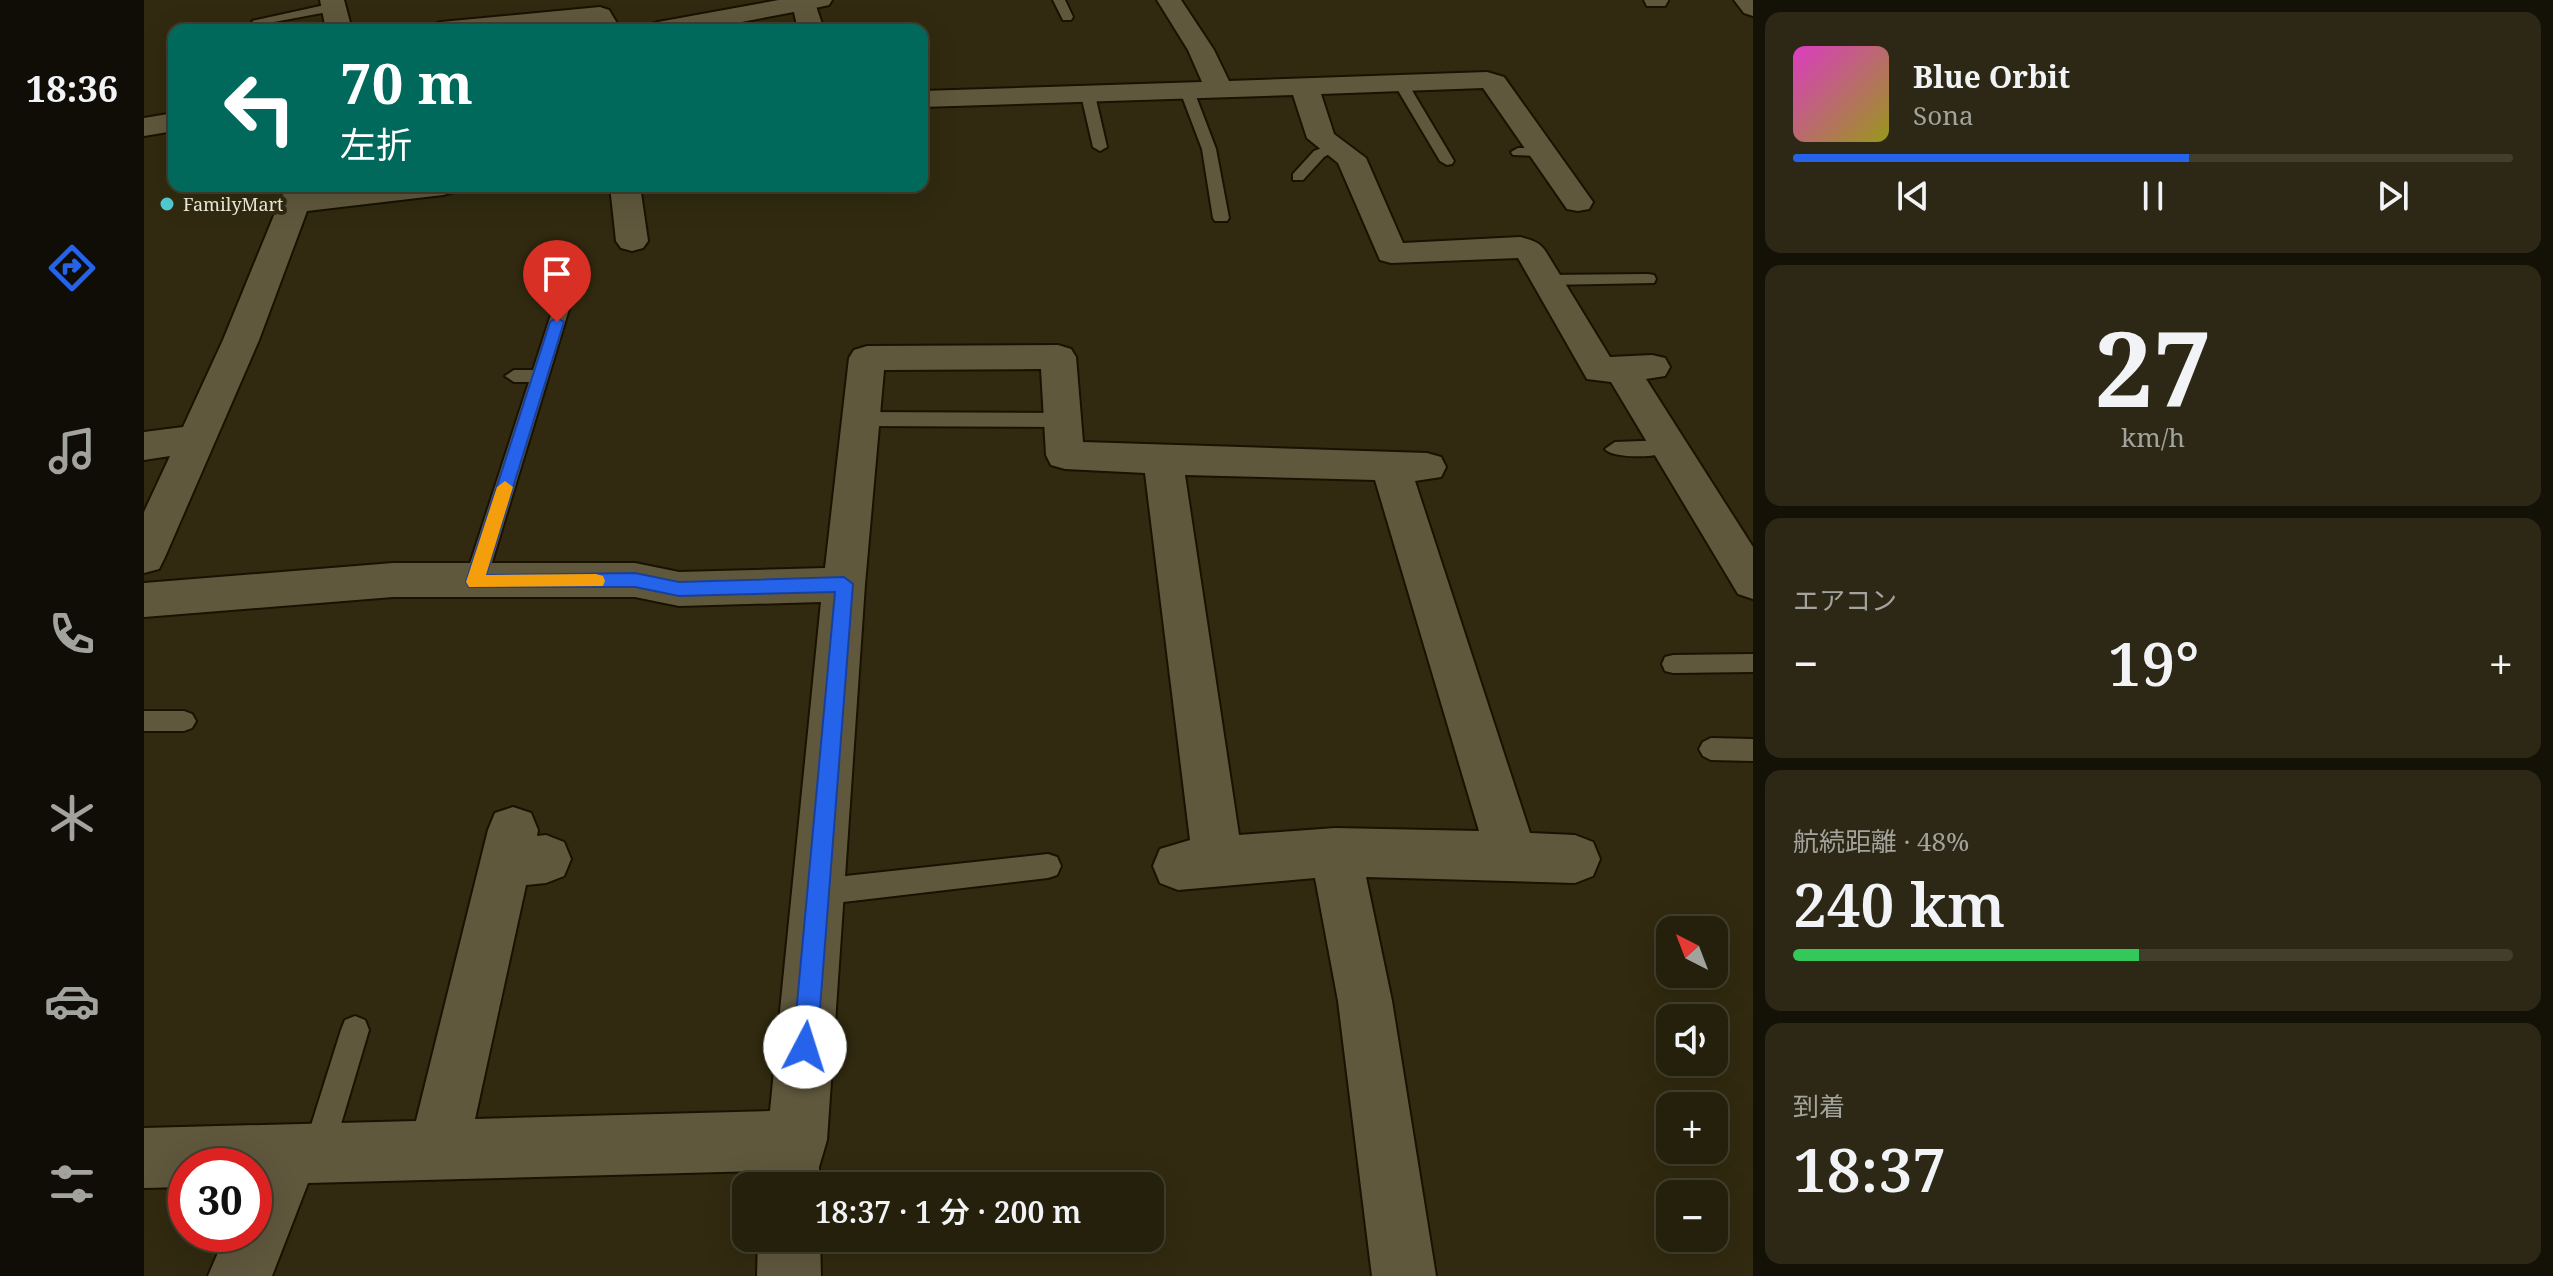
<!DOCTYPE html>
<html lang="ja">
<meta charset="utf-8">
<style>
body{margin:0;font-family:"Noto Serif","Noto Sans JP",serif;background:#2d2815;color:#f1f3f6;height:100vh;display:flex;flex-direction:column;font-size:30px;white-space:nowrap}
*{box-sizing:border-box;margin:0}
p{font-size:26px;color:#a3a39d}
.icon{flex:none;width:44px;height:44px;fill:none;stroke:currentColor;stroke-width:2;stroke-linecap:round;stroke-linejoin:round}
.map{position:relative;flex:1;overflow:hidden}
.details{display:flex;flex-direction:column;gap:12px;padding:12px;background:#141207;width:800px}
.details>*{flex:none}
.top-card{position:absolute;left:24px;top:24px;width:760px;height:168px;border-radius:16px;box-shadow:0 8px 32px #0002,0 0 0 2px #423e2d;background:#00695c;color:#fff;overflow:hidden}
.needle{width:52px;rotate:318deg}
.fabs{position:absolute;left:1512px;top:916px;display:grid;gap:16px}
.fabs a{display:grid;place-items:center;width:72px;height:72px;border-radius:16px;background:#25200c;box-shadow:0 8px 32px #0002,0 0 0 2px #423e2d;font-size:40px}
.speed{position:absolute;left:24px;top:1148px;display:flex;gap:16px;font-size:40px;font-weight:700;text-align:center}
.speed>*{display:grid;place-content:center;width:104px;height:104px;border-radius:50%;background:#25200c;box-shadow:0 8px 32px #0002,0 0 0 2px #423e2d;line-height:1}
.speed .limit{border:12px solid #d22;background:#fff;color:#111}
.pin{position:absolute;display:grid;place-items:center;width:68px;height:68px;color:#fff;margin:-82px -34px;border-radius:50% 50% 50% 0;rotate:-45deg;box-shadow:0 0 8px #0007}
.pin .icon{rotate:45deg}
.me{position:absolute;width:88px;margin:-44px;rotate:5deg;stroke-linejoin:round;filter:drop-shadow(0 0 6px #0008)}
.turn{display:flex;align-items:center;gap:28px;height:168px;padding:0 40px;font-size:36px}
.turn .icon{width:104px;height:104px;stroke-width:2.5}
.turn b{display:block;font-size:56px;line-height:68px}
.big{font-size:60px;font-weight:600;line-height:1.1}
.details .widget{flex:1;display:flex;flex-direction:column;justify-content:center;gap:12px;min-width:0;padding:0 28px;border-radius:16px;background:#2d2815}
.details .dial{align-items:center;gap:0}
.dial b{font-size:104px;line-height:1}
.song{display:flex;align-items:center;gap:24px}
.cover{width:96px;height:96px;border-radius:12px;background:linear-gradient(135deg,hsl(310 70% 55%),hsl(60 70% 35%))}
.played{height:8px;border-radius:4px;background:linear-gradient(90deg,#2563eb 55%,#423e2d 55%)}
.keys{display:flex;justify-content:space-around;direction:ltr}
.heat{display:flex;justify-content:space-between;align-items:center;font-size:44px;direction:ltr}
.charge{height:12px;border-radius:6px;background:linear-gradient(90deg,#34c759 48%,#423e2d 0)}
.trip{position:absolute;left:588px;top:1172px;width:432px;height:80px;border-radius:16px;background:#25200c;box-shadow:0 8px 32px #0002,0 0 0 2px #423e2d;font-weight:600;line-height:80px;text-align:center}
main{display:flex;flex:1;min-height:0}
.tabs{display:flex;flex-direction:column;width:144px;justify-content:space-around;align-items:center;background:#0f0d05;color:#a3a39d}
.tabs .icon{width:56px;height:56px}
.tabs .active{color:#2563eb}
.tabs b{font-size:36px;color:#f1f3f6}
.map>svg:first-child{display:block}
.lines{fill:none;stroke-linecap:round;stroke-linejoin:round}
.service-casing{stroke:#191200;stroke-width:4}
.minor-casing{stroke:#191200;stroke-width:4}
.tertiary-casing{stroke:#191200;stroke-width:4}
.service{fill:#60583d;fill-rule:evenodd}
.minor{fill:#60583d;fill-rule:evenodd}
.tertiary{fill:#60583d;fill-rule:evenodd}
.route{fill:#2563eb;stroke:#184099;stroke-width:2}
.slow{fill:#f59e0b}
.poi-dot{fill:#51ccd4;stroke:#312a10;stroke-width:3}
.labels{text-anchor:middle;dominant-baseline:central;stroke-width:8;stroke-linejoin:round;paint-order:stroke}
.far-poi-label{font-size:18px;fill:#f4f0e0;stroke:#312a10;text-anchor:start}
</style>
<main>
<nav class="tabs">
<b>18:36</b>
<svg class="icon active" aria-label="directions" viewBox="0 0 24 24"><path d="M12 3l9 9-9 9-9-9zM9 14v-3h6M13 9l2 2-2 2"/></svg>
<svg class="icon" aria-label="music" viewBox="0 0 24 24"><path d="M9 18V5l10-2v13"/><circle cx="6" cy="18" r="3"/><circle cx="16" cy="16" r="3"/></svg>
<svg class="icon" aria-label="phone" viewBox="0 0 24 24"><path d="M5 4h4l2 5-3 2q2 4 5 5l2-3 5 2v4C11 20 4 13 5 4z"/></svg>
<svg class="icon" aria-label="climate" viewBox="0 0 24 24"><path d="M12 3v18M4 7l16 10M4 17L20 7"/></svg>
<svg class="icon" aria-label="car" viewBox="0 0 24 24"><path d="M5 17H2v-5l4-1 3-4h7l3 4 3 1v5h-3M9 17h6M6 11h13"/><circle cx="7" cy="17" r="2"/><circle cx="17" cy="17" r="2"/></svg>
<svg class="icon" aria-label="filters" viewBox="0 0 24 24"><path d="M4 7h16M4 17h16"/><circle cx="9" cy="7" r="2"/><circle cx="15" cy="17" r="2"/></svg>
</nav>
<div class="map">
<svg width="1609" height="1276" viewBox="0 0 1609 1276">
<rect width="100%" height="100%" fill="#312a10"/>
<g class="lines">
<g class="service-casing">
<path id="service" d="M 909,0 L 921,0 L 929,17 L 927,20 L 919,20 Z
M 190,3 L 194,4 L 194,10 L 114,25 L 108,21 Z
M 1251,79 L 1263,82 L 1310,161 L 1308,164 L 1303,165 L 1296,161 L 1249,82 Z
M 1043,87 L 1050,91 L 1072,149 L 1085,218 L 1083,221 L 1071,221 L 1069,218 L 1058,149 L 1036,91 Z
M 944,91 L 951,95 L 963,147 L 956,151 L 949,147 L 937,95 Z
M 1190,143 L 1197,147 L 1180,157 L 1159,180 L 1149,180 L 1149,174 L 1170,151 Z
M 1374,148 L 1398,148 L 1405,152 L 1398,156 L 1369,155 L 1367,152 Z
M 1504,274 L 1510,275 L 1512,279 L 1510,283 L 1402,285 L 1394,280 L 1402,275 Z
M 421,291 L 429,296 L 342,582 L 338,588 L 331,590 L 324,588 L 320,582 L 385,382 L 370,382 L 361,376 L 370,370 L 389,370 L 413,296 Z
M 715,412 L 919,413 L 928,420 L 919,427 L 715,426 L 706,419 Z
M 1525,440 L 1535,447 C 1527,458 1469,460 1461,449 L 1471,442 Z
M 1609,654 L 1609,672 L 1529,673 L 1521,671 L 1518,664 L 1521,657 L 1529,655 Z
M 0,711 L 40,711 L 48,714 L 52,721 L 48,728 L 40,731 L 0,731 Z
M 1567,738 L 1609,739 L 1609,761 L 1567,760 L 1559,756 L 1555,749 L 1559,742 Z
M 904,854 L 913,857 L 917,866 L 913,875 L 904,878 L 674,905 L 665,901 L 661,892 L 665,883 L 674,879 Z
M 211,1016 L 221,1020 L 225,1030 L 189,1151 L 185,1162 L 174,1166 L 163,1162 L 159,1151 L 197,1030 L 201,1020 Z"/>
</g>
<g class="minor-casing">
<path id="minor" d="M 176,0 L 200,0 L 208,30 L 182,30 Z
M 650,0 L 670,0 L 680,30 L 654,30 L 648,3 Z
M 1013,0 L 1037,0 L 1070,50 L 1085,81 L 1343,72 L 1360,77 L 1449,202 L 1445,209 L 1434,211 L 1423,209 L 1339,88 L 1177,94 L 1190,134 L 1222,158 L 1259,243 L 1376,237 C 1387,240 1396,242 1402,252 L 1466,357 L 1508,355 L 1521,358 L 1526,367 L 1521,376 L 1502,379 L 1609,547 L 1609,599 L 1594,594 L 1467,382 L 1443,379 L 1374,258 L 1247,263 L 1236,260 L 1194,163 L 1163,138 L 1149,95 L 778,107 L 778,91 L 1058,82 L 1044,50 Z
M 1500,0 L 1524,0 L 1524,1 L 1521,6 L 1503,6 Z
M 1590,0 L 1609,0 L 1609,16 L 1600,13 Z
M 456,7 L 465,10 L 477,30 L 451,30 L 448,23 L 378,30 L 284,30 L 288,25 L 297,22 Z
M 142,186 L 172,186 L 170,192 L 219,186 L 314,186 L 310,192 L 299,195 L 163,211 L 115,340 L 21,557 L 15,569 L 0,573 L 0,512 L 26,456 L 0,460 L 0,432 L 39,427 L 79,340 Z
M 466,186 L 496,186 L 504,241 L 499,248 L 488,251 L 477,248 L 472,241 Z
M 914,345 L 927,349 L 932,357 L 939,442 L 1283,453 L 1297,457 L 1302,467 L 1297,477 L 1271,481 L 1386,833 L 1431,835 L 1449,842 L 1456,859 L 1449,876 L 1431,883 L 1222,877 L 1248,1001 L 1292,1276 L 1228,1276 L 1194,1001 L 1171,878 L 1034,890 L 1016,883 L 1009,866 L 1016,849 L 1046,840 L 1001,473 L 921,469 L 907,465 L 902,455 L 897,369 L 740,370 L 721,584 L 683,1140 L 675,1167 L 675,1186 L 615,1186 L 615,1171 L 164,1183 L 128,1276 L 64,1276 L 82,1234 L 110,1234 L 110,1166 L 42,1166 L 42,1187 L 0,1188 L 0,1128 L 272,1121 L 344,830 L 351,813 L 369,807 L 387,813 L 394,830 L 393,836 L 402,835 L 420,842 L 427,859 L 420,876 L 402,883 L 382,885 L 331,1119 L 626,1111 L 677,602 L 535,606 L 491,597 L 249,597 L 0,617 L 0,583 L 249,563 L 491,563 L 535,572 L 681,568 L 705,358 L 710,350 L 723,346 ZM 1041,475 L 1231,480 L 1335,831 L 1191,828 L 1095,835 Z
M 614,1238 L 676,1238 L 677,1276 L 613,1276 Z"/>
</g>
<g class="tertiary-casing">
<path id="tertiary" d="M 635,0 L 688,0 L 685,5 L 676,7 L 555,30 L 501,30 L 505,25 L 514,22 Z
M 30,113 L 30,131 L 0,136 L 0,118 Z"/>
</g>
<use href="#service" class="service"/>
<use href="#minor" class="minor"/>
<use href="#tertiary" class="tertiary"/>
</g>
<path class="route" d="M 413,318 L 420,322 L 342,575 L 491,573 L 535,582 L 700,577 L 709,584 L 673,1047 L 669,1055 L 661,1059 L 653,1055 L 649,1047 L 691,592 L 535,596 L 491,587 L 325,587 L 322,582 L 406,322 Z"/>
<path class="slow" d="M 361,481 L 369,487 L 342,575 L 452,574 L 459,576 L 461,581 L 459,586 L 325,587 L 322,582 L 353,487 Z"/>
<circle class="poi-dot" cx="23" cy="204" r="8"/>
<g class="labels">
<g class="far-poi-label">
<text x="39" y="204">FamilyMart</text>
</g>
</g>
</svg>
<div class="fabs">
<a><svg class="needle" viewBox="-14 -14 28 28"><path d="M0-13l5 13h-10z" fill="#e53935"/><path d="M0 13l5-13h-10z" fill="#a3a39d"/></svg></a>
<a><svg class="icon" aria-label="sound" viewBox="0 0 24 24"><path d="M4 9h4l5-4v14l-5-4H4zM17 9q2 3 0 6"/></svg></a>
<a>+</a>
<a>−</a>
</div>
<div class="speed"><div class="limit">30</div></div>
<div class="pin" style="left:413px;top:322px;background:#d93025"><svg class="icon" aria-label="arrive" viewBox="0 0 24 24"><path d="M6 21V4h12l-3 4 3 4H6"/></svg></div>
<svg class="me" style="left:661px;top:1047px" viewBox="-20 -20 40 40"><circle r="19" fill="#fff"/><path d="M0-13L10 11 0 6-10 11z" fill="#2563eb"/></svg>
<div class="trip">18:37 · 1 分 · 200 m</div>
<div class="top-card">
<div class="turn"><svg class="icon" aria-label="left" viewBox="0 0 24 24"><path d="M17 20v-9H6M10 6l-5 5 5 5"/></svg><div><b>70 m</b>左折</div></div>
</div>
</div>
<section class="details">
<div class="widget">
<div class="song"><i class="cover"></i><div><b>Blue Orbit</b><p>Sona</p></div></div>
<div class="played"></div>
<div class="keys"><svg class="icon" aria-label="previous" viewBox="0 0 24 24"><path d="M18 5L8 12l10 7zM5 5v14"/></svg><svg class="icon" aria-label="pause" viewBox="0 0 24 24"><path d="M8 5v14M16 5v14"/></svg><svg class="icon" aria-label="next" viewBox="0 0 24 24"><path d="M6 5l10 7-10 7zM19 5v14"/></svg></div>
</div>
<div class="widget dial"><b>27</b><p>km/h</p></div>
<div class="widget"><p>エアコン</p>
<div class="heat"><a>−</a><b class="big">19°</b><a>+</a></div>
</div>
<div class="widget"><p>航続距離 · 48%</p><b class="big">240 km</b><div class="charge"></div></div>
<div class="widget"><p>到着</p><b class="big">18:37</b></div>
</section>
</main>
